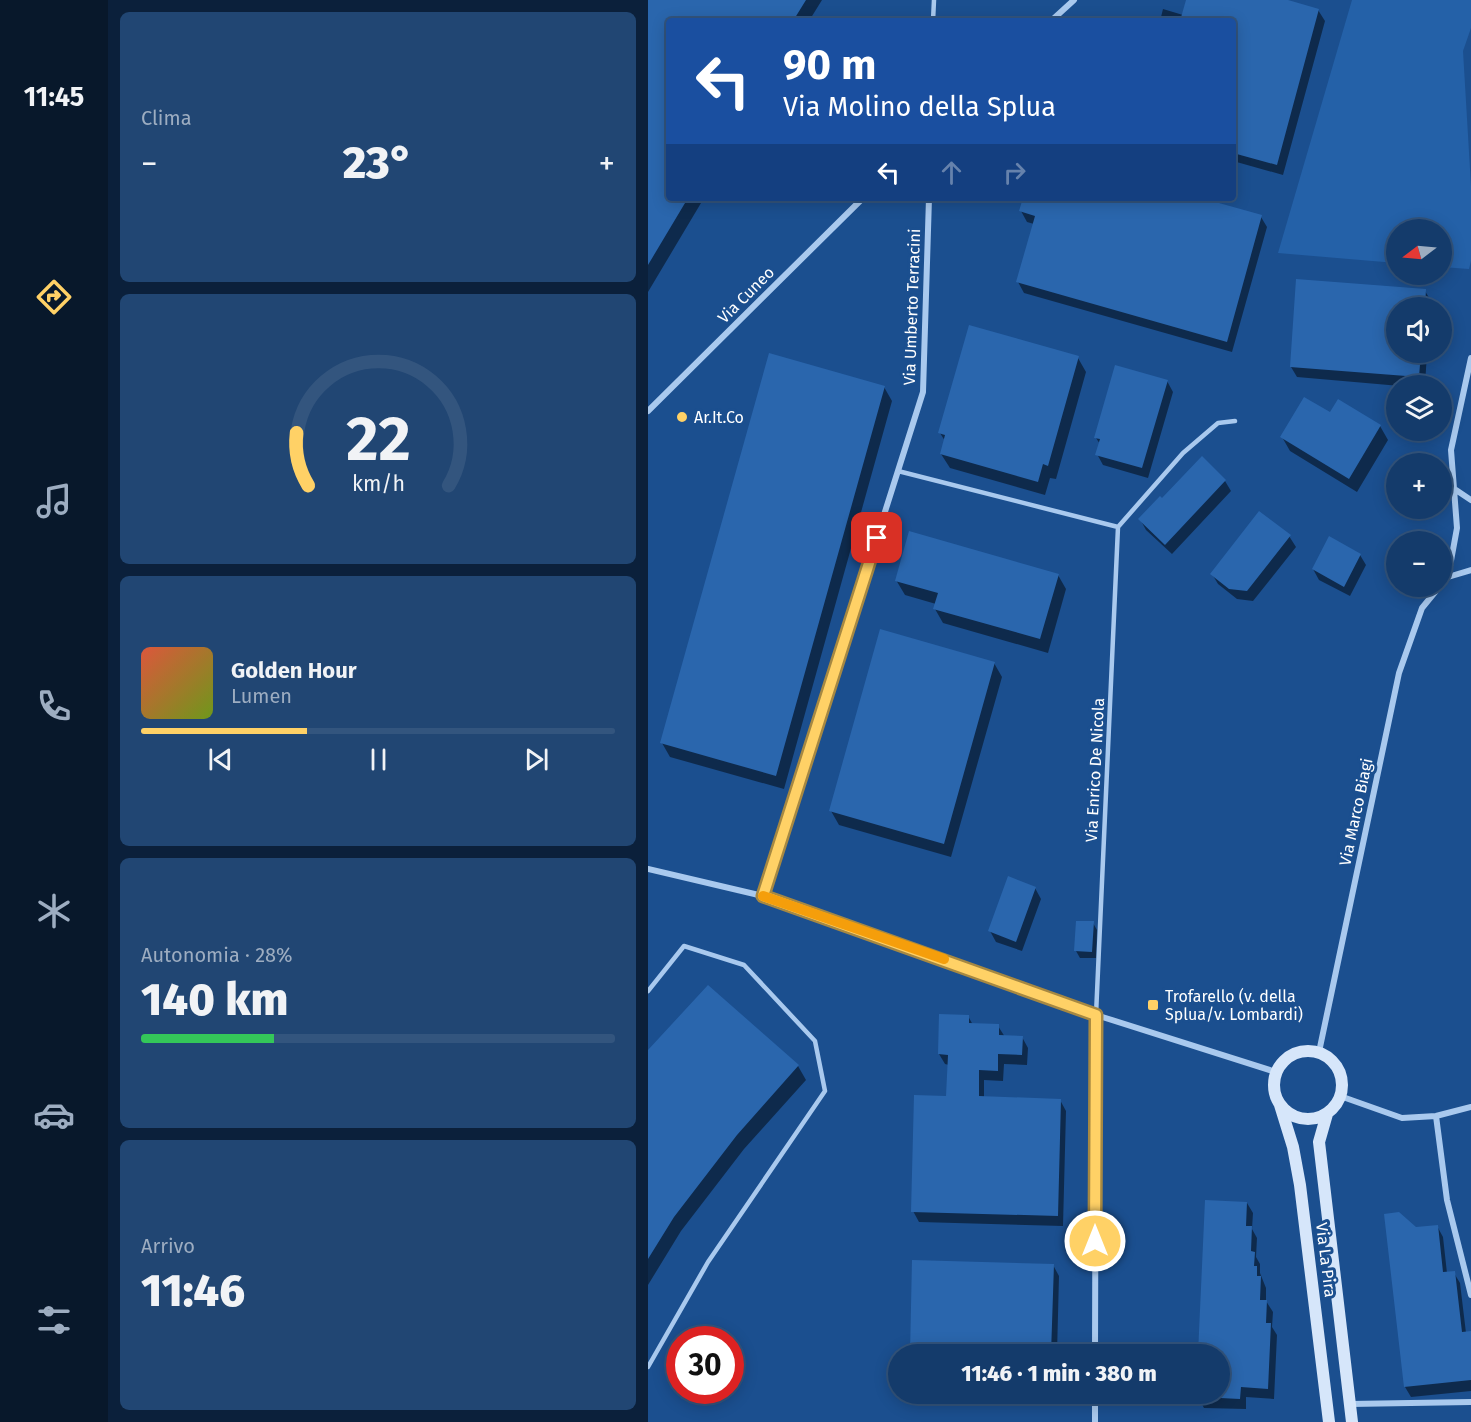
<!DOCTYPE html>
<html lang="it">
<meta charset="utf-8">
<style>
body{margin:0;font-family:"Fira Sans",sans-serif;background:#214673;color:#f1f3f6;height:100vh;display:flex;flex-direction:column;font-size:22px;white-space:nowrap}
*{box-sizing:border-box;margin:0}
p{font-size:20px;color:#9dadc1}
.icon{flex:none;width:33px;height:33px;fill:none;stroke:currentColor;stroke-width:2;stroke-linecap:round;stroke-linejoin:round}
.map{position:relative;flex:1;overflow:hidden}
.drawer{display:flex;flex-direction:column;gap:12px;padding:12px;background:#0b203b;width:540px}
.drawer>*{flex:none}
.top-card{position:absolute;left:18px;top:18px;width:570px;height:183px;border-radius:6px;box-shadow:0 3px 15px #0003,0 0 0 2px #33557e;background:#1a4fa0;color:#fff;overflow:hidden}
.needle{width:39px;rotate:254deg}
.tools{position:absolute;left:738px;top:219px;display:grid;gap:12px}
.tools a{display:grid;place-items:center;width:66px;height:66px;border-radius:50%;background:#143b6b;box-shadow:0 3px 15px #0003,0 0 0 2px #33557e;font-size:30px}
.speed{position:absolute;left:18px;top:1326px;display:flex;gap:12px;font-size:30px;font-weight:700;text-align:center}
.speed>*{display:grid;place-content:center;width:78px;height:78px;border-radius:50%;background:#143b6b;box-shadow:0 3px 15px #0003,0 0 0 2px #33557e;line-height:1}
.speed .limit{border:9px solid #d22;background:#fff;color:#111}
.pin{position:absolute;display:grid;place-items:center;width:51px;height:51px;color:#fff;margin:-26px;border-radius:12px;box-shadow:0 3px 9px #0006}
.me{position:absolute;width:66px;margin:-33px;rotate:0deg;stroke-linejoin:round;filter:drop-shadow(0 0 4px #0008)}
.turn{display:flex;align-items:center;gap:21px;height:126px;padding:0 18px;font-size:27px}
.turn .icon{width:78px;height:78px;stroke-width:2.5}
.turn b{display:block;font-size:42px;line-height:51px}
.lanes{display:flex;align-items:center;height:57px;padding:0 18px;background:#0003;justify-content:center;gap:30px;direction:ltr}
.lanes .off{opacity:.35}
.big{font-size:45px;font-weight:800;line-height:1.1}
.drawer .card{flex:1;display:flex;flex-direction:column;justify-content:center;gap:9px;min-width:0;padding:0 21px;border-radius:9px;background:#214673}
.drawer .dial{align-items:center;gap:0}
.dial svg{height:156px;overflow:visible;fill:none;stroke:#33557e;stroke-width:7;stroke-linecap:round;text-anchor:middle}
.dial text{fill:#f1f3f6;stroke:none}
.song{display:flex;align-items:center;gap:18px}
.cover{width:72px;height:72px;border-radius:9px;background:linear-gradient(135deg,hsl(10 70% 55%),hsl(80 70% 35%))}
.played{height:6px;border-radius:3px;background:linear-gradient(90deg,#ffd166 35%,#33557e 35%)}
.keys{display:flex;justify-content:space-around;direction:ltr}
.heat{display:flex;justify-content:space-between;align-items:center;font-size:33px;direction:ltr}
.charge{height:9px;border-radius:4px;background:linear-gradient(90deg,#34c759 28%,#33557e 0)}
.trip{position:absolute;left:240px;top:1344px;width:342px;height:60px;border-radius:30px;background:#143b6b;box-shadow:0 3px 15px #0003,0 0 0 2px #33557e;font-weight:800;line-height:60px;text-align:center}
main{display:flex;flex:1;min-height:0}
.dock{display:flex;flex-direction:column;width:108px;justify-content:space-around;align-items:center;background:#08182b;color:#9dadc1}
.dock .icon{width:42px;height:42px}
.dock .selected{color:#ffd166}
.dock b{font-size:27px;color:#f1f3f6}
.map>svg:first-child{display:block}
.green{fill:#2461a8}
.shadow{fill:#0007}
.building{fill:#2a66ad}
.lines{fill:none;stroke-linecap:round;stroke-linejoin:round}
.lane{stroke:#a9c9ee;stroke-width:4.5}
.street{stroke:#a9c9ee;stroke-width:6}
.secondary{stroke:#d6e6fa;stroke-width:12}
.route-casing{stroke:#a68842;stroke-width:15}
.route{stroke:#ffd166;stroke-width:10}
.slow{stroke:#f59e0b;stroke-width:10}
.poi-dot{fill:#ffd166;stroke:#1b4f8f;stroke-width:2}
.labels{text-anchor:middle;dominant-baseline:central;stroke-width:6;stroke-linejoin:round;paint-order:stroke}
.street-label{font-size:16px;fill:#fff;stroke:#1b4f8f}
.poi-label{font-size:16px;fill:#fff;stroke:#1b4f8f;text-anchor:start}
</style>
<main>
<nav class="dock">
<b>11:45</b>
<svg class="icon selected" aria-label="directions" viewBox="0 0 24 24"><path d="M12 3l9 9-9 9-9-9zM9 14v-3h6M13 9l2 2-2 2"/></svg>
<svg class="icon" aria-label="music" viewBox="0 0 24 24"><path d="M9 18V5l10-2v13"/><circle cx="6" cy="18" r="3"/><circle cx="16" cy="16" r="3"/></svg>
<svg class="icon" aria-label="phone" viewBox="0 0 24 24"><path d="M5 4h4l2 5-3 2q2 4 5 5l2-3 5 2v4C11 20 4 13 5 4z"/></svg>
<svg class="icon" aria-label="climate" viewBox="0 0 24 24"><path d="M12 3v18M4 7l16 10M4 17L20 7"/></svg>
<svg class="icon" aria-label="car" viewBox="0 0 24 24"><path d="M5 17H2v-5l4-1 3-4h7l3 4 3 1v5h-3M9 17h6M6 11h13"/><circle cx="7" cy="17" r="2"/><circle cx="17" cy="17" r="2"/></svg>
<svg class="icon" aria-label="filters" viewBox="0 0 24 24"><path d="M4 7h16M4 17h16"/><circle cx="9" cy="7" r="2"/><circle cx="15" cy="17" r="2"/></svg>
</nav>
<section class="drawer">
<div class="card"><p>Clima</p>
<div class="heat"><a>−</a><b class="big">23°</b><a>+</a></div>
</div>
<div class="card dial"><svg viewBox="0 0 100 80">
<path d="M14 69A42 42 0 1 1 86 69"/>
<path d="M14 69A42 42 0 0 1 8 42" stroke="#ffd166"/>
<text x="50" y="56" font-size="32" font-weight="700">22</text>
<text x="50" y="72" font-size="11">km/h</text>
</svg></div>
<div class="card">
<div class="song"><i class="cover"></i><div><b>Golden Hour</b><p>Lumen</p></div></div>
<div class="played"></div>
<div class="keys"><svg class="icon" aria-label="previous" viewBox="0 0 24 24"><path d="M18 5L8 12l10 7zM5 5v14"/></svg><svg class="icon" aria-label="pause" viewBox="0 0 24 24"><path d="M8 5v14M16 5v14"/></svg><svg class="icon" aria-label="next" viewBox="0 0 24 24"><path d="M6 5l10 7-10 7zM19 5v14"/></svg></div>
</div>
<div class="card"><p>Autonomia · 28%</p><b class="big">140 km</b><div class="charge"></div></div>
<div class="card"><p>Arrivo</p><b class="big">11:46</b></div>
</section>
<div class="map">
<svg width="823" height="1422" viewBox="0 0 823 1422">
<rect width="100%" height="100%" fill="#1b4f8f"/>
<path class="green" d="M 704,0 L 823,0 L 823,28 L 815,51 L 823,186 L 823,261 L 821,269 L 794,267 L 794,230 L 748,230 L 748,263 L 630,253 Z"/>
<path class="shadow" d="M 0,0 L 174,0 L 161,21 L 21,21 L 21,198 L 56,198 L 0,292 Z
M 540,0 L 634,0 L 670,10 L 677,21 L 635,175 L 585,161 L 585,21 L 512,21 L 515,9 L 535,15 Z
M 376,198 L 548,198 L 613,217 L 619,227 L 584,352 L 376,293 L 370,282 L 386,224 L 379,222 L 373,211 Z
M 777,291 L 783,301 L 783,308 L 748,308 L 748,352 L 779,352 L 777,386 L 752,386 L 649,377 L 643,367 Z
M 430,358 L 438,372 L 408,479 L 402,478 L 397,495 L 302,468 L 293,454 L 297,441 L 292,433 Z
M 519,381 L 525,392 L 500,478 L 455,465 L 449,454 L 452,444 L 448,438 Z
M 236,387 L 244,401 L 136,789 L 22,757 L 14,743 Z
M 732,426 L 740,440 L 709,492 L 642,451 L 634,437 Z
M 577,481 L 583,491 L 524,554 L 498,530 L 492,519 L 514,500 Z
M 641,536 L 648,547 L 605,601 L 589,599 L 570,584 L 564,574 Z
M 712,555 L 718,565 L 702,596 L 671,580 L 665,569 Z
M 410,575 L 418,589 L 400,653 L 295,623 L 287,609 L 288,604 L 257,595 L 248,580 Z
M 346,663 L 354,677 L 303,857 L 191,825 L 183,811 Z
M 387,888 L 393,899 L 374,951 L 348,942 L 342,931 Z
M 445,923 L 449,930 L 448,958 L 432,958 L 428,951 Z
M 60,987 L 150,1066 L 158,1080 L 96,1149 L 33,1231 L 0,1285 L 0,1052 Z
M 320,1016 L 325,1025 L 350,1026 L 357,1037 L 374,1037 L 380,1048 L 379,1065 L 356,1064 L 355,1081 L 336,1080 L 336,1098 L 412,1100 L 418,1111 L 415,1226 L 271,1222 L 265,1211 L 300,1097 L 301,1065 L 297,1064 L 291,1054 Z
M 558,1201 L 599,1203 L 605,1213 L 604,1229 L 609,1238 L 608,1257 L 612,1264 L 612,1273 L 618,1288 L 618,1301 L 625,1312 L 624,1327 L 629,1335 L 626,1399 L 598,1397 L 598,1409 L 556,1408 L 550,1397 L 550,1394 L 572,1394 L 572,1354 L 552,1354 Z
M 789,1226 L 795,1237 L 799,1273 L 806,1273 L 812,1283 L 818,1333 L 823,1333 L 823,1391 L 763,1397 L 757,1387 L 768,1229 Z
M 266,1261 L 405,1265 L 411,1276 L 409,1354 L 263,1354 Z"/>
<path class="building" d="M 0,0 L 158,0 L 145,21 L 21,21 L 21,198 L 40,198 L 0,265 Z
M 538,0 L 640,0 L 671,9 L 629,165 L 585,153 L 585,21 L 532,21 Z
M 375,198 L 553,198 L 614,215 L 579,342 L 368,282 L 387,216 L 371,211 Z
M 648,279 L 778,289 L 777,308 L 748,308 L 748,352 L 773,352 L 771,377 L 642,367 Z
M 321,325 L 431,356 L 400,466 L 395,464 L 390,482 L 292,454 L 297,435 L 290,433 Z
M 121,353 L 237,386 L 128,776 L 12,743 Z
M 467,365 L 520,380 L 494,468 L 447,455 L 452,439 L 446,438 Z
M 656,397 L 682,412 L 690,399 L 733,425 L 701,479 L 632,437 Z
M 554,456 L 578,480 L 517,545 L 490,519 L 512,496 L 514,498 Z
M 611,511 L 643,535 L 599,591 L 581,589 L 562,574 Z
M 261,531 L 411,574 L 392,639 L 285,609 L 290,593 L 247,581 Z
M 681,536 L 713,554 L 696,587 L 664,569 Z
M 232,629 L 347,662 L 296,844 L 181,811 Z
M 360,876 L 388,887 L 368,942 L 340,931 Z
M 428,921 L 446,921 L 444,952 L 426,951 Z
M 60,985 L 151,1065 L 89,1135 L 26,1217 L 0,1259 L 0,1050 Z
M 291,1014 L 321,1015 L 321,1023 L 351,1024 L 351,1035 L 375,1036 L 374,1055 L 350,1054 L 350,1071 L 331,1070 L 331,1096 L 413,1099 L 410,1216 L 263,1212 L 266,1095 L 298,1096 L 300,1055 L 290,1054 Z
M 557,1200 L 599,1202 L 598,1226 L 604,1226 L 603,1251 L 607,1252 L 606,1266 L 609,1266 L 609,1276 L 613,1276 L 612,1300 L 619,1300 L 618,1323 L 623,1323 L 620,1389 L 593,1387 L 592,1399 L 572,1398 L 572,1354 L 550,1354 Z
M 751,1212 L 768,1227 L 790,1225 L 795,1272 L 807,1271 L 814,1332 L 823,1331 L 823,1380 L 756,1387 L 736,1214 Z
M 264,1260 L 406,1264 L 403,1354 L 262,1354 Z"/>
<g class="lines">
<path class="lane" d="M 285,21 L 286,0
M 250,471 L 470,527
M 0,991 L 36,946 L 96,965 L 167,1041 L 177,1091 L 60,1262 L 0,1367
M 448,1015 L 470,527 L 535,453 L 570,423 L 587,421"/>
<path class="street" d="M 403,21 L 426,0
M 0,411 L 215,198
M 808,490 L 823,500
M 800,577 L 823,570
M 794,585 L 800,577 L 809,528 L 803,450 L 823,358
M 0,869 L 115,896 L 448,1015 L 628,1072
M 115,896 L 275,392 L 281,198
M 671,1052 L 751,673 L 774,608 L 792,586
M 692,1096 L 754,1118 L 788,1116 L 823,1107
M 788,1116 L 799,1200 L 823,1295
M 447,1354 L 448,1015
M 702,1404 L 823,1402
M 447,1422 L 447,1394"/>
<path class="secondary" d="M626 1085a34 34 0 1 1 68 0a34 34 0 1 1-68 0Z
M 632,1105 L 645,1147 L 652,1185 L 681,1422
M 679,1114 L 671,1142 L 704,1422"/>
</g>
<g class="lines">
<g class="route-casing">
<path id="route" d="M 229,538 L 115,896 L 448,1015 L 447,1241"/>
</g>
<use href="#route" class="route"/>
<path class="slow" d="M 115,896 L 296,959"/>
</g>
<g class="poi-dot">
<circle cx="34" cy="417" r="6"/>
<rect x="499" y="999" width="12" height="12" rx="3"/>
</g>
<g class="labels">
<g class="street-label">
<text transform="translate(98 295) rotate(-45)">Via Cuneo</text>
<text transform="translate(264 307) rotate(-88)">Via Umberto Terracini</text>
<text transform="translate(447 770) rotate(-87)">Via Enrico De Nicola</text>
<text transform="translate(708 812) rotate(-78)">Via Marco Biagi</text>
<text transform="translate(678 1260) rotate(83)">Via La Pira</text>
</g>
<g class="poi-label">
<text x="46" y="417">Ar.It.Co</text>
<text x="517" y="996">Trofarello (v. della<tspan x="517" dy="18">Splua/v. Lombardi)</tspan></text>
</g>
</g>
</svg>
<div class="tools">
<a><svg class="needle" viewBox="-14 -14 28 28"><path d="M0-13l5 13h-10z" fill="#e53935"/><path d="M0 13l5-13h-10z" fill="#9dadc1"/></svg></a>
<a><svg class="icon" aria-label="sound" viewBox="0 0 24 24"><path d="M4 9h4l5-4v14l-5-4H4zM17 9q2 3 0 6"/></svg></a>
<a><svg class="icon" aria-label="layers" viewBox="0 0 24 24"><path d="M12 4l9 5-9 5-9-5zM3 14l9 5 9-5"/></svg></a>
<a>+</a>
<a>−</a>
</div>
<div class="speed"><div class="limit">30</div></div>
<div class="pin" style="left:229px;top:538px;background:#d93025"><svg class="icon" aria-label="arrive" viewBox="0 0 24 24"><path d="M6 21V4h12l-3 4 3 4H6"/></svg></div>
<svg class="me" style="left:447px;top:1241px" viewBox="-20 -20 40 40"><circle r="17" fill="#ffd166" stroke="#fff" stroke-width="3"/><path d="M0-11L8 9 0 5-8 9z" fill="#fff"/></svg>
<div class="trip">11:46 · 1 min · 380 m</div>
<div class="top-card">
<div class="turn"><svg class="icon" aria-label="left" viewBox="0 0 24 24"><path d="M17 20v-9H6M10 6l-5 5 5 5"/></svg><div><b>90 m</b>Via Molino della Splua</div></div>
<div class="lanes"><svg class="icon" aria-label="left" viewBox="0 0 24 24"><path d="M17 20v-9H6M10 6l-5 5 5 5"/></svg><svg class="icon off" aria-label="ahead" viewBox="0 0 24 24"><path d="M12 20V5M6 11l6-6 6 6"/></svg><svg class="icon off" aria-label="right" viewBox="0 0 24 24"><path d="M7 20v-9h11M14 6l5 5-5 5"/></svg></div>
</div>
</div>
</main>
